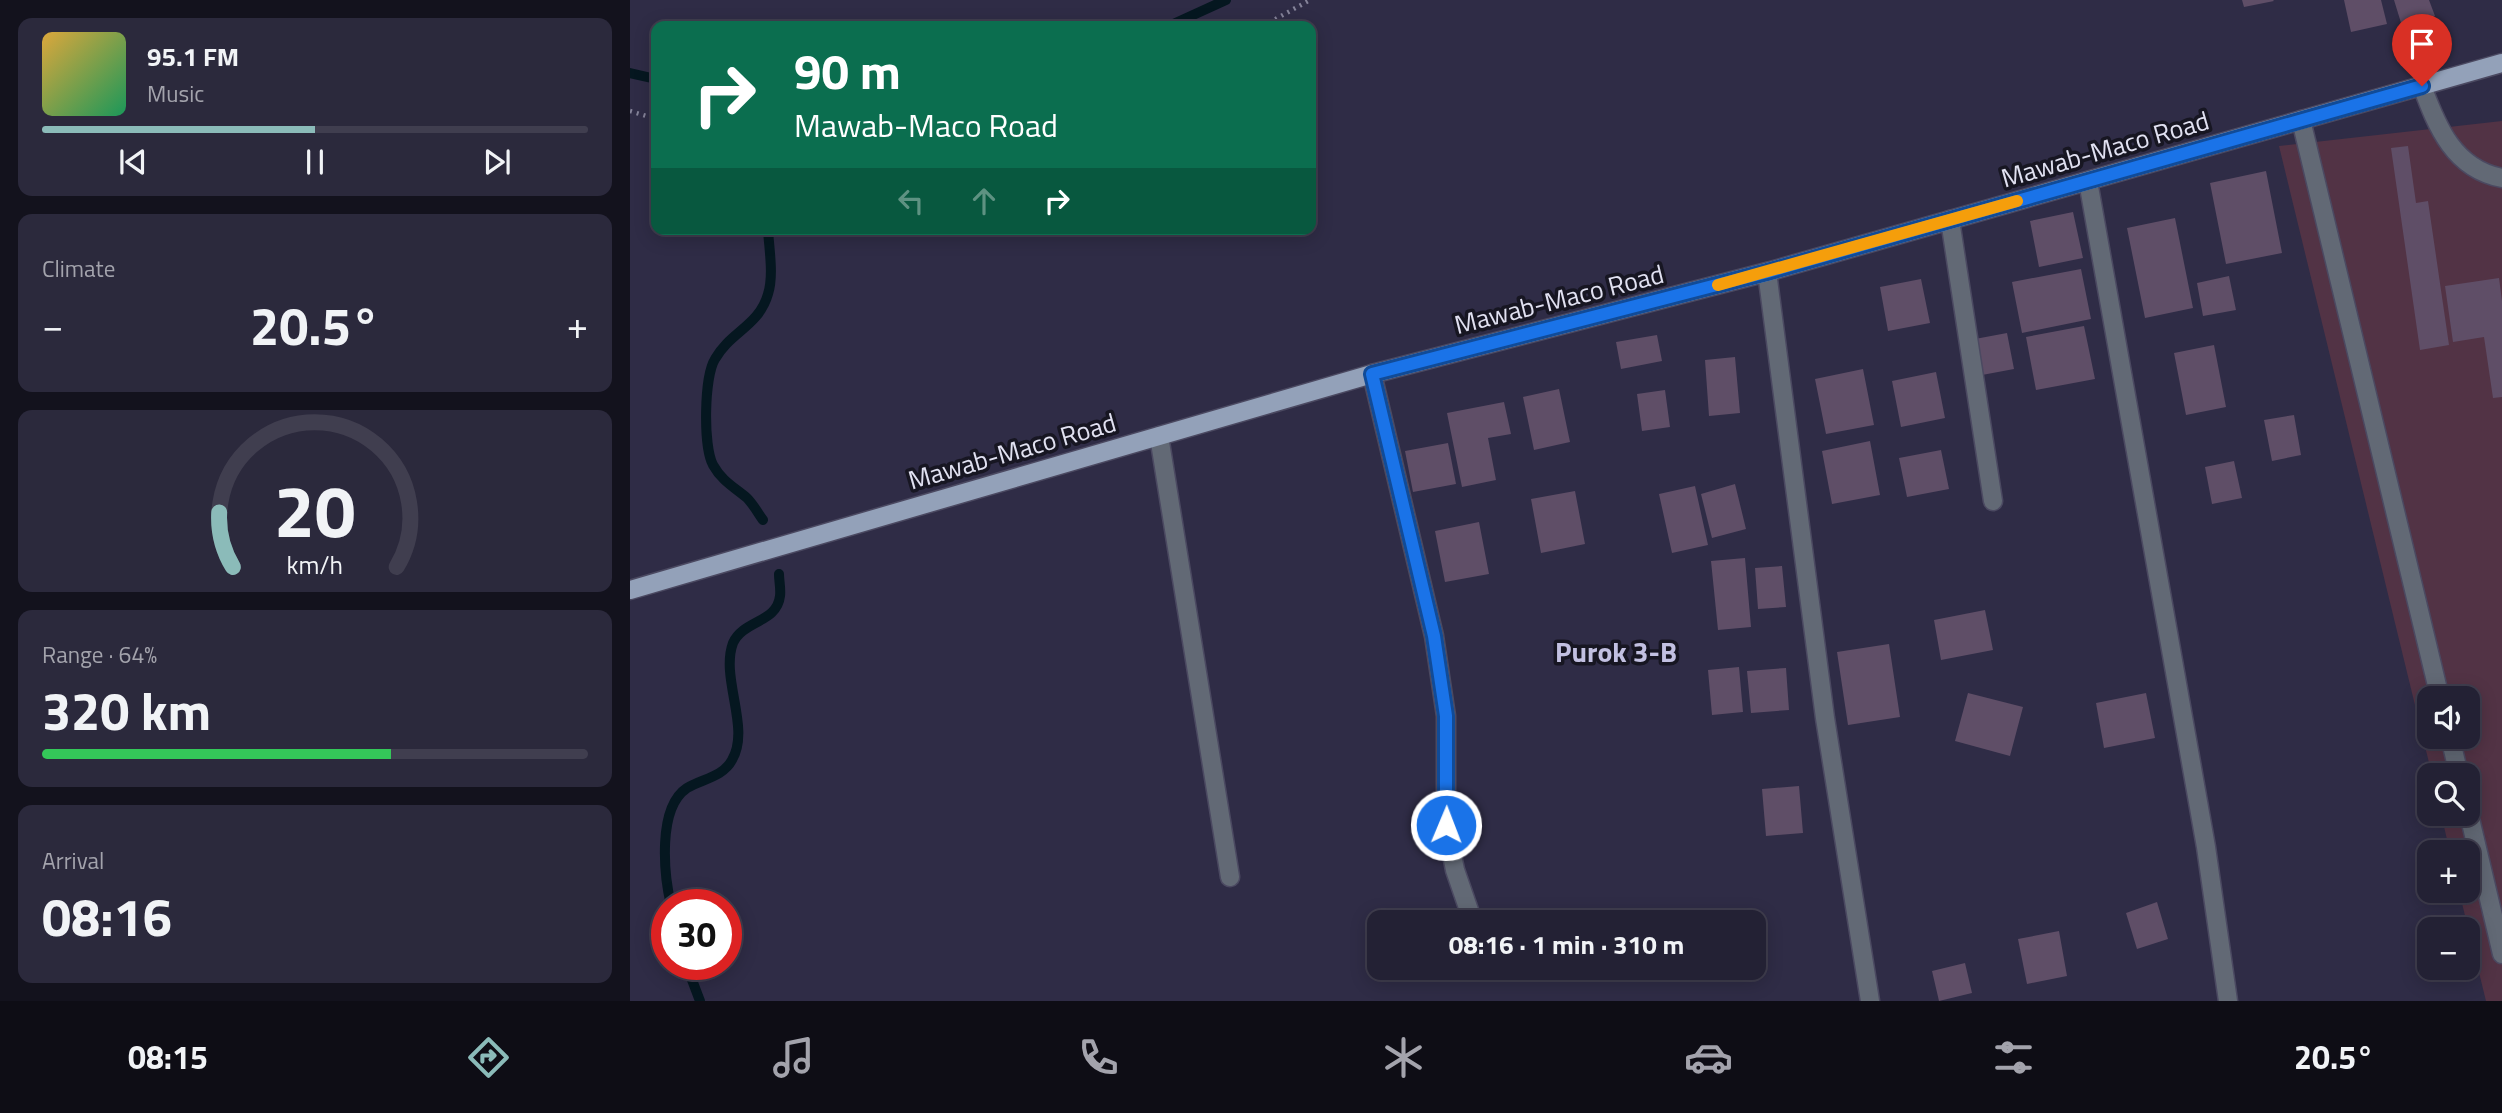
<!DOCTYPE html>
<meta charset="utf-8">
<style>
body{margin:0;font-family:"Titillium Web",sans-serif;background:#2b293c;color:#f1f3f6;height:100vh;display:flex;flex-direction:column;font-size:26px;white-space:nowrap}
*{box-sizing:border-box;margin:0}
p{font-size:23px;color:#a3a3ac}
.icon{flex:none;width:38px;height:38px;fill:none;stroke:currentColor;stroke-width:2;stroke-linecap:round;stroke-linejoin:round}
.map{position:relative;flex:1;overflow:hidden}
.side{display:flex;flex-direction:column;gap:18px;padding:18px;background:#13121d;width:630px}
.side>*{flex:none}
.top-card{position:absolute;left:21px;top:21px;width:665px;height:214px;border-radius:14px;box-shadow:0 4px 18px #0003,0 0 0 2px #403e4f;background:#0b6e4f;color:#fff;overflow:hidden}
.tools{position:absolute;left:1787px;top:686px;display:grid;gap:14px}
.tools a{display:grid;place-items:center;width:63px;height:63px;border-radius:14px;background:#232134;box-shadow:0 4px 18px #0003,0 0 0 2px #403e4f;font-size:35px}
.speed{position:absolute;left:21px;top:889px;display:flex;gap:14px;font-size:35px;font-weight:700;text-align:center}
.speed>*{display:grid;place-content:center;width:91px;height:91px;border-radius:50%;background:#232134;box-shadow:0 4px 18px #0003,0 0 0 2px #403e4f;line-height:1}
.speed .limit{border:10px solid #d22;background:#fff;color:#111}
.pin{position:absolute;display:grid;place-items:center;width:60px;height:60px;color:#fff;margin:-72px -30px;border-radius:50% 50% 50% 0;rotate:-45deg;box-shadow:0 0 7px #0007}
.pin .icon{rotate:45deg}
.me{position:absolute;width:77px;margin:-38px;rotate:1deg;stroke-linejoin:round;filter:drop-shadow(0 0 5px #0008)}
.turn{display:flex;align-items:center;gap:24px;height:147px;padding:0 28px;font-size:32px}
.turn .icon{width:91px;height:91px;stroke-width:2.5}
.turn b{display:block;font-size:49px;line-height:60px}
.lanes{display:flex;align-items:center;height:66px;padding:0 28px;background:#0003;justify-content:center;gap:35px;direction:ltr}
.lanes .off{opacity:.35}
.big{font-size:52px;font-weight:700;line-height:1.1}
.side .card{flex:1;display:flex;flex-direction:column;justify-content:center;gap:10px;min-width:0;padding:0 24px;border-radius:14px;background:#2b293c}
.side .dial{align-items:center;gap:0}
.dial svg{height:182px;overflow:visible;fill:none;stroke:#403e4f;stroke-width:7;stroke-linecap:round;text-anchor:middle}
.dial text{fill:#f1f3f6;stroke:none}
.song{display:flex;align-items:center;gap:21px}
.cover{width:84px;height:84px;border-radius:10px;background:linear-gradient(135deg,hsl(40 70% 55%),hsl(150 70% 35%))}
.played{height:7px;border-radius:4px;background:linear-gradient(90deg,#8bbbb9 50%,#403e4f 50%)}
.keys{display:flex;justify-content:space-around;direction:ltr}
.heat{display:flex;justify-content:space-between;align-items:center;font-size:38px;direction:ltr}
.charge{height:10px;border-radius:5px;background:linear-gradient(90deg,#34c759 64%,#403e4f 0)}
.trip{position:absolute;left:737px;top:910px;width:399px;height:70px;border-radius:14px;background:#232134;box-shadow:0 4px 18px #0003,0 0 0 2px #403e4f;font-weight:700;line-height:70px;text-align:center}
.dock{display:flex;height:112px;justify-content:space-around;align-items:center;background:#0e0d15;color:#a3a3ac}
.dock .icon{width:49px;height:49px}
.dock .selected{color:#8bbbb9}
.dock b{font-size:32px;color:#f1f3f6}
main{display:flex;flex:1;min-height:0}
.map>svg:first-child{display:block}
.green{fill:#523345;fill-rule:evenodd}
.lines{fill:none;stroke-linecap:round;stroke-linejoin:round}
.stream{stroke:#051720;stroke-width:10}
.building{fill:#5f4e67}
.service-casing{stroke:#4b4961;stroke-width:21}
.minor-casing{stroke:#4b4961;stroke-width:21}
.primary-casing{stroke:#4b4961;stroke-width:21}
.path{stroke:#858399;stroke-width:4.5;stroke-dasharray:2 5;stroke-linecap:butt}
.service{stroke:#626975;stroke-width:18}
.minor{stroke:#626975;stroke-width:18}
.primary{stroke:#93a1b9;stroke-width:18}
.route-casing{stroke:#114b97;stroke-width:18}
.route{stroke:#1a73e8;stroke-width:12}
.slow{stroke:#f59e0b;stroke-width:12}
.labels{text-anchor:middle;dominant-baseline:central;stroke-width:7;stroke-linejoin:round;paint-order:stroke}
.street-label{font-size:26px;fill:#e1e1f1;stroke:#171622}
.neighbourhood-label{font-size:28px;font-weight:bold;fill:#c2c0e1;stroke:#171622}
</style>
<main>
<section class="side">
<div class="card">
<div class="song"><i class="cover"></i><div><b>95.1 FM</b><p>Music</p></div></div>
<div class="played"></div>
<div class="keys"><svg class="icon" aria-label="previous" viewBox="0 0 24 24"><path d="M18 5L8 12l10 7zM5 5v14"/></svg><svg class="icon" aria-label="pause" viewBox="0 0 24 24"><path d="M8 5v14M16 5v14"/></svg><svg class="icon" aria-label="next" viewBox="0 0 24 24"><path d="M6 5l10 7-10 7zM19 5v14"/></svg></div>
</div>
<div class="card"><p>Climate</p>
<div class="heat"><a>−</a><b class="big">20.5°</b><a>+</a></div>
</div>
<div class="card dial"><svg viewBox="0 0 100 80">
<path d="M14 69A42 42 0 1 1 86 69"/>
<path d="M14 69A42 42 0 0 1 8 45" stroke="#8bbbb9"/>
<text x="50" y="56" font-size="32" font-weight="700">20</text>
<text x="50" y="72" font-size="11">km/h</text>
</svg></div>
<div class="card"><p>Range · 64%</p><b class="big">320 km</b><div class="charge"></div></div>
<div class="card"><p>Arrival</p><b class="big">08:16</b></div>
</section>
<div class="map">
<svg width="1872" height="1001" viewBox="0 0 1872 1001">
<rect width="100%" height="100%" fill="#2f2c46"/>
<path class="green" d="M 1872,121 L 1872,1001 L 1856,1001 L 1829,891 L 1838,891 L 1838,852 L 1820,852 L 1811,814 L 1838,814 L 1838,775 L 1802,775 L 1649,146 ZM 1799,698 L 1838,698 L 1838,737 L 1799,737 Z"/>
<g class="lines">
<path class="stream" d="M 539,26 L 596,0
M 0,73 L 26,79
M 133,520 C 128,513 123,504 117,498 C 104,487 92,481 83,465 C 73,446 74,377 85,359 C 100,332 129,326 138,294 C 144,275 139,249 138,229
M 41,905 C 34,875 27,808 57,788 C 72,779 93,777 102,760 C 121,728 90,678 103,643 C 113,620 147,623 150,596 C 151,589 149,581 149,574
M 56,964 L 70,1001"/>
</g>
<path class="building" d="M 1612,0 L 1643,0 L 1644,1 L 1614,7 Z
M 1714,0 L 1751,0 L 1757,24 L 1721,32 Z
M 1764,0 L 1799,0 L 1805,16 L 1772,26 Z
M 1778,146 L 1786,203 L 1798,201 L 1819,345 L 1790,350 L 1761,148 Z
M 1636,171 L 1652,253 L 1596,264 L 1580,183 Z
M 1443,212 L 1453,258 L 1409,267 L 1400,221 Z
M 1545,218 L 1563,308 L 1515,318 L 1497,228 Z
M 1451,269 L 1461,319 L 1392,333 L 1382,282 Z
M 1599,276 L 1606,310 L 1573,316 L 1567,283 Z
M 1869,278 L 1872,301 L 1872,397 L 1863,398 L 1854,337 L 1823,342 L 1815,286 Z
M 1291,279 L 1300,323 L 1258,331 L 1250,287 Z
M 1454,326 L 1465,379 L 1406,390 L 1396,337 Z
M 1377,333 L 1384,369 L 1352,375 L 1345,339 Z
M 1027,335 L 1032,361 L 991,369 L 986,342 Z
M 1584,345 L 1596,407 L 1556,415 L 1544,353 Z
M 1105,357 L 1110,413 L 1079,416 L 1075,360 Z
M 1233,369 L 1244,425 L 1196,434 L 1185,379 Z
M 1306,372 L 1315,418 L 1271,427 L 1262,381 Z
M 929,389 L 940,442 L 904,450 L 893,397 Z
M 1035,390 L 1040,427 L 1012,431 L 1007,394 Z
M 874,402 L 881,434 L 858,438 L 866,480 L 832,487 L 817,413 Z
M 1664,415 L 1671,455 L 1642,461 L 1634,420 Z
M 1240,441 L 1250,495 L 1202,504 L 1192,451 Z
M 818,443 L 826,484 L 783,492 L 775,451 Z
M 1311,450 L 1319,489 L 1277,497 L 1269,458 Z
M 1604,461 L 1612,498 L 1582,504 L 1575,467 Z
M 1105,484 L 1116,529 L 1082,538 L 1071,494 Z
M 1065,486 L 1078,545 L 1042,553 L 1029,494 Z
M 945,491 L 955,544 L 911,553 L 901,499 Z
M 849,522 L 859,574 L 815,582 L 805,531 Z
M 1115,558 L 1121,627 L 1088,630 L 1081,561 Z
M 1152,566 L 1156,607 L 1128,609 L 1125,568 Z
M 1355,610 L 1363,650 L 1311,660 L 1304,620 Z
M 1259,644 L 1270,717 L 1218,725 L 1207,652 Z
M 1109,667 L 1113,712 L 1082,715 L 1078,670 Z
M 1156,668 L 1159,710 L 1121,713 L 1117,671 Z
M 1338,693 L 1393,707 L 1380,756 L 1325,741 Z
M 1516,693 L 1525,738 L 1474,748 L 1466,703 Z
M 1169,786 L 1173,833 L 1136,836 L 1132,789 Z
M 1527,902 L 1538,939 L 1507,949 L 1496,913 Z
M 1429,931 L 1437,976 L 1397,984 L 1388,939 Z
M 1335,963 L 1342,993 L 1309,1001 L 1302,971 Z"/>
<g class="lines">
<g class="service-casing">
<path id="service" d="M 1792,86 C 1807,127 1824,169 1872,178"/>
</g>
<g class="minor-casing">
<path id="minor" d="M 1671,120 L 1810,698
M 1458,181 L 1576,847 L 1598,1001
M 1320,220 L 1363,501
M 1137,272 L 1195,718 L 1240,1001
M 742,374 L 804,636 L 816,716 L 816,825 L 825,870 L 843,922
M 529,436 L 600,877
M 1820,737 L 1829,775
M 1838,810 L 1872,954"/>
</g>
<g class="primary-casing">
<path id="primary" d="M 0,590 L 742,374 L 1137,272 L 1872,63"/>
</g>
<path class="path" d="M 633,26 L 680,0
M 0,111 L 26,119"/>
<use href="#service" class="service"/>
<use href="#minor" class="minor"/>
<use href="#primary" class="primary"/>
</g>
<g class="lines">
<g class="route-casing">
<path id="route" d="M 816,825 L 816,716 L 804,636 L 742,374 L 1137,272 L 1792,86"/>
</g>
<use href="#route" class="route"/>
<path class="slow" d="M 1088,285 L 1387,201"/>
</g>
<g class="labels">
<g class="street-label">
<text transform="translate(1475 149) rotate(-16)">Mawab-Maco Road</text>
<text transform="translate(929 299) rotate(-14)">Mawab-Maco Road</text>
<text transform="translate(382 451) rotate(-16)">Mawab-Maco Road</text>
</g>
<g class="neighbourhood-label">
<text x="986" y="651">Purok 3-B</text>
</g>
</g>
</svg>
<div class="tools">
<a><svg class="icon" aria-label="sound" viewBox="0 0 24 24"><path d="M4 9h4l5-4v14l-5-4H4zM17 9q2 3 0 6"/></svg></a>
<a><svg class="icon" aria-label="search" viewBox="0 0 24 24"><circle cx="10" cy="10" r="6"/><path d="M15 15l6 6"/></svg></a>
<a>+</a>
<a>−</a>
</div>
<div class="speed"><div class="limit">30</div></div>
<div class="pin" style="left:1792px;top:86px;background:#d93025"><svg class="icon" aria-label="arrive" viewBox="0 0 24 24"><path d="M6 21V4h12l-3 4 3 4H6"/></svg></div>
<svg class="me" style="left:816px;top:825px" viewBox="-20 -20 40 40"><circle r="17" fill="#1a73e8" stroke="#fff" stroke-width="3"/><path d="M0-11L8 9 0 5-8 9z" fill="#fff"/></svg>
<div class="trip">08:16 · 1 min · 310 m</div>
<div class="top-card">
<div class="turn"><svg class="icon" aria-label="right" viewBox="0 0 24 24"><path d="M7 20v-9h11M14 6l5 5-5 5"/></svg><div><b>90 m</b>Mawab-Maco Road</div></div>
<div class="lanes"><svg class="icon off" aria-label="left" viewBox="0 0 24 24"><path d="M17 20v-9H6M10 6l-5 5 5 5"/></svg><svg class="icon off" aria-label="ahead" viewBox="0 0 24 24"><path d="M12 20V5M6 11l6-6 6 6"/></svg><svg class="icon" aria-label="right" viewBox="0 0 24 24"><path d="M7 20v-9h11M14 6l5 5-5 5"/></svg></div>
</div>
</div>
</main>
<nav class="dock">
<b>08:15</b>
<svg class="icon selected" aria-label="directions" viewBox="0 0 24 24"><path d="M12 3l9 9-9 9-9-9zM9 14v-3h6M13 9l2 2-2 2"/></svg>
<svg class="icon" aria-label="music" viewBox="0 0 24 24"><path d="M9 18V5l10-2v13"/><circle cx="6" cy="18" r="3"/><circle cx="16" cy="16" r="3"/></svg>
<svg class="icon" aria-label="phone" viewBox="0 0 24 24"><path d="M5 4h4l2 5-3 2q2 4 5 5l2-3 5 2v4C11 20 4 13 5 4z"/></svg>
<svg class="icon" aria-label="climate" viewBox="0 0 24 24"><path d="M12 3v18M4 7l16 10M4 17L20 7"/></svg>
<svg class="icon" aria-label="car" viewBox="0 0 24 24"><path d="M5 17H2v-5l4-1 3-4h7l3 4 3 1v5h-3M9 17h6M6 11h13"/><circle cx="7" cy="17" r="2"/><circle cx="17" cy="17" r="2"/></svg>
<svg class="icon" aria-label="filters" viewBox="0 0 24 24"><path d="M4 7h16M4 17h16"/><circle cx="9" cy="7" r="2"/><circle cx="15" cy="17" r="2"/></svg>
<b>20.5°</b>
</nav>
